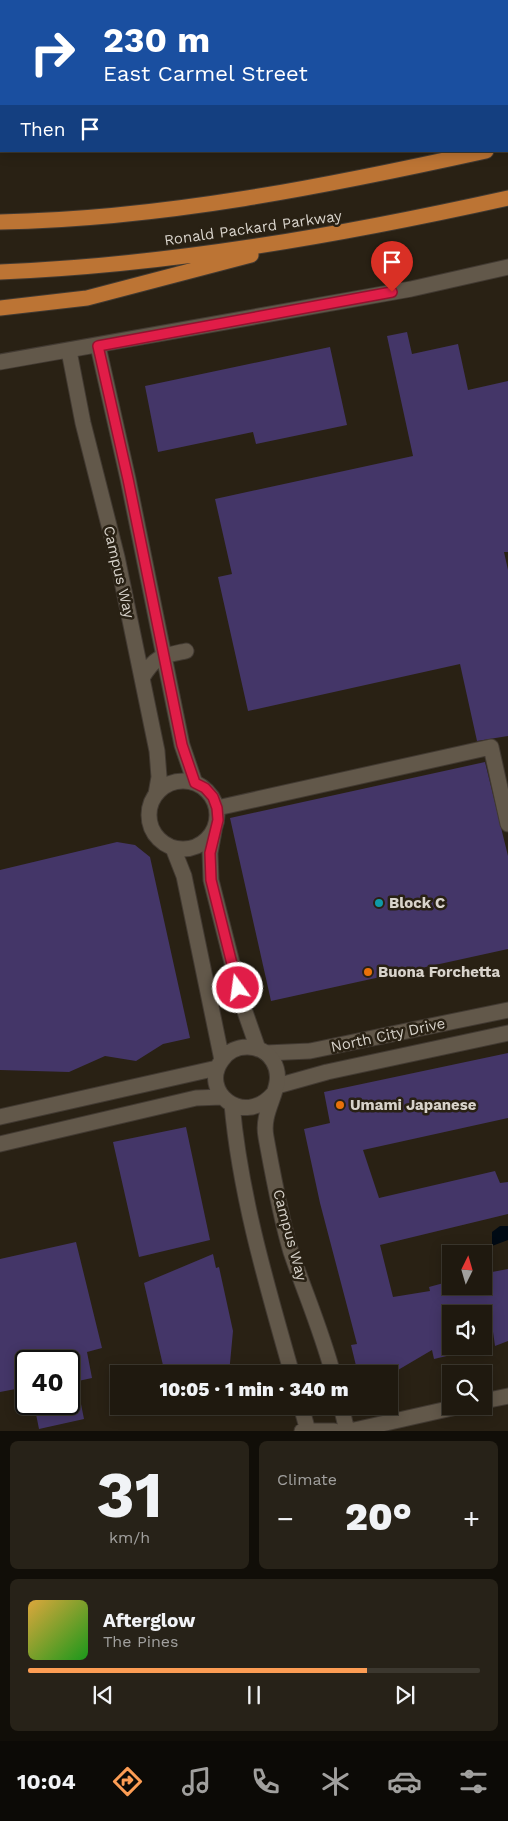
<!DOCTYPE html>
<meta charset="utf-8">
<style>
body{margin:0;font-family:"Work Sans",sans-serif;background:#272218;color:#f1f3f6;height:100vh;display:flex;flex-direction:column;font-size:19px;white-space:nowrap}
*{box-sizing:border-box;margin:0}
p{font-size:16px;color:#a1a09e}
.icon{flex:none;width:28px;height:28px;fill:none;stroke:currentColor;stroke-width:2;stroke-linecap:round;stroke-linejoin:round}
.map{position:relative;height:1431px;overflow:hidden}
.panel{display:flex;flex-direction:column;gap:10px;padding:10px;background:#110e08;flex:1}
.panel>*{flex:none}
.hud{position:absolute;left:0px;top:0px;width:509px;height:152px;box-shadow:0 2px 12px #0003,0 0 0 1px #3c382f;background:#1a4fa0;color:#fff;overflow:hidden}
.needle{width:32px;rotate:5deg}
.fabs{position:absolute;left:442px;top:1245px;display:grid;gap:10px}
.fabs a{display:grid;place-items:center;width:50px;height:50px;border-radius:0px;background:#1f190f;box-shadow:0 2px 12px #0003,0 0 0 1px #3c382f;font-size:25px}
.speed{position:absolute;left:15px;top:1350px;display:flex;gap:10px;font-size:25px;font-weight:700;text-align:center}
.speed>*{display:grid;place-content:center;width:65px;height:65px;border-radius:50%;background:#1f190f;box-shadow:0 2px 12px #0003,0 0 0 1px #3c382f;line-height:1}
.speed .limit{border:2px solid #111;border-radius:8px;background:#fff;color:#111}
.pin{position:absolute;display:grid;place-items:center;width:42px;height:42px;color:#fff;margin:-51px -21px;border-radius:50% 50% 50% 0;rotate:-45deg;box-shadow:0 0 5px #0007}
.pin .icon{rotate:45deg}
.me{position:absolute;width:55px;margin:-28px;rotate:346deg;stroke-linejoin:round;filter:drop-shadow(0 0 4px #0008)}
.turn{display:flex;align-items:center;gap:18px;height:105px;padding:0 20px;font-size:22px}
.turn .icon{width:65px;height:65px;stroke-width:2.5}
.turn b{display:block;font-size:35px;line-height:42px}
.then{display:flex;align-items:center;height:48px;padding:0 20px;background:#0003;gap:10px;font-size:19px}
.big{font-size:38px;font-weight:800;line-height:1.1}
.panel .widget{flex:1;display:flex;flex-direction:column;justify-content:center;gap:8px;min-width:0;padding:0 18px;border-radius:8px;background:#272218}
.panel .dial{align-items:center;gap:0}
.dial b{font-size:65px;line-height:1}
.song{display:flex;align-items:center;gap:15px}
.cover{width:60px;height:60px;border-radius:8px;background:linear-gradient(135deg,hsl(40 70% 55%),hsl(120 70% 35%))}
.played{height:5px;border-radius:2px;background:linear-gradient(90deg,#fd9d54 75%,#3c382f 75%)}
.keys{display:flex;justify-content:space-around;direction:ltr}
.heat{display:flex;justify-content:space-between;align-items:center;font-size:28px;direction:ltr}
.panel .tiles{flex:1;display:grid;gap:10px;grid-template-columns:1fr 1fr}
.widget:last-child{grid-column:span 2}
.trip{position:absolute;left:110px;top:1365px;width:288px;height:50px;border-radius:0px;background:#1f190f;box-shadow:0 2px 12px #0003,0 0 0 1px #3c382f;font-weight:800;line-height:50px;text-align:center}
.tab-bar{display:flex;height:80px;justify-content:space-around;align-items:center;background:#0c0a06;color:#a1a09e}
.tab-bar .icon{width:35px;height:35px}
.tab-bar .selected{color:#fd9d54}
.tab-bar b{font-size:22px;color:#f1f3f6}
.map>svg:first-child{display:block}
.commercial{fill:#372422}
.water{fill:#000a14}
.building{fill:#443668}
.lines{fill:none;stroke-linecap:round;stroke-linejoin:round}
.street-casing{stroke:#423a32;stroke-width:17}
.secondary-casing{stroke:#423a32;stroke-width:17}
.highway-casing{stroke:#423a32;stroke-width:17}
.street{stroke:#62584a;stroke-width:15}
.secondary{stroke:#62584a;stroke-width:15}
.highway{stroke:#bc7434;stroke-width:15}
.route-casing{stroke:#92132f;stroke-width:12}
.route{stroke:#e11d48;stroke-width:9}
.culture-dot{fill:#0f9aa8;stroke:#292114;stroke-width:2}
.food-dot{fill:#e8710a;stroke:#292114;stroke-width:2}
.labels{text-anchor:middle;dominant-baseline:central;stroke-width:5;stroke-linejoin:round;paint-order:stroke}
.street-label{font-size:15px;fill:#d8d3cb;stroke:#292114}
.poi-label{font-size:15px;font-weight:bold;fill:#d8d3cb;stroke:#292114;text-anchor:start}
</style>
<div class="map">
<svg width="508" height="1431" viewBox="0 0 508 1431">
<rect width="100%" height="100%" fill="#292114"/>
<path class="commercial" d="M 0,0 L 508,0 L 508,64 L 508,1 L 1,1 L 1,40 Z"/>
<path class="water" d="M 500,1226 L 508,1226 L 508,1240 L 492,1246 L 492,1232 Z"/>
<path class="building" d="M 407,332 L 412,354 L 458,344 L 468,390 L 508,381 L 508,552 L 504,552 L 508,570 L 508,736 L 477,741 L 460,664 L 248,711 L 218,577 L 232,574 L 215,499 L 413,456 L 387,336 Z
M 330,347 L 347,425 L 256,444 L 253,432 L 158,452 L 145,386 Z
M 485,762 L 508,856 L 508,949 L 271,1001 L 230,818 Z
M 117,842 L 135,845 L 150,857 L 190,1038 L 163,1044 L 136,1061 L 105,1056 L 69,1072 L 0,1070 L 0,870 Z
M 508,1053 L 508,1118 L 363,1150 L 379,1198 L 495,1171 L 500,1183 L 508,1182 L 508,1214 L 380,1245 L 393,1297 L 430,1291 L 429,1287 L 451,1281 L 451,1286 L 484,1286 L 484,1278 L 493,1276 L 492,1272 L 508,1269 L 508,1341 L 495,1346 L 490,1310 L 470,1314 L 451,1314 L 451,1355 L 434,1359 L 432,1350 L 398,1370 L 378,1374 L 358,1374 L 351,1345 L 357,1344 L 320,1203 L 304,1129 L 330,1123 L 324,1092 Z
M 186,1127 L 210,1240 L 139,1257 L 113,1142 Z
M 76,1242 L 102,1348 L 87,1352 L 92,1378 L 69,1383 L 69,1361 L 26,1361 L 26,1387 L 0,1392 L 0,1259 Z
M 213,1254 L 216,1268 L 219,1267 L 233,1331 L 229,1374 L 165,1374 L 144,1283 Z
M 34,1404 L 81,1404 L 84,1419 L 39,1429 Z"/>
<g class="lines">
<g class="street-casing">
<path id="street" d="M 217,808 L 491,747 L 508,824
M 266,1053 L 310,1051 L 508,1010
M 277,1086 L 327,1072 L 508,1033"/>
</g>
<g class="secondary-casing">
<path id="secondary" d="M 461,0 L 466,1
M 98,346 L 128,479 L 182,745 L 195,783
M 69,351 L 83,423 L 117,557 L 157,751 L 159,777 L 156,794
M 0,362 L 411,289 L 508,267
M 142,678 C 155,656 162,656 186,651
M149 815a34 34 0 1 1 68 0a34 34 0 1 1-68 0Z
M 214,831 L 210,853 L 211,880 L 243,1006 L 258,1049
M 173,848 L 184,876 L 222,1060
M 273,1094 C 243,1128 199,1091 222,1060 C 234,1042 262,1043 273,1061 C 288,1086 260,1107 266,1137 C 273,1175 280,1215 291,1252 C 305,1293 322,1332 333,1374
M 232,1104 C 240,1195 267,1286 292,1374
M 0,1117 L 217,1068
M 0,1144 L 196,1098 L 222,1097
M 484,1401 L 508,1396
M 301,1406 L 308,1431
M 341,1406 L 347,1431
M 302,1431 L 334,1431
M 350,1431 L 461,1406"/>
</g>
<g class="highway-casing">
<path id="highway" d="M 0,86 L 1,86
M 0,222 C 163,219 327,186 486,151
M 0,272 C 171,265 341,235 508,198
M 0,308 L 87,298 L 251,255"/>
</g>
<use href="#street" class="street"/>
<use href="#secondary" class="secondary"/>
<use href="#highway" class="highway"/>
</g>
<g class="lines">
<g class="route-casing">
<path id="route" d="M 238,988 L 211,880 L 210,853 L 218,820 L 217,808 L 213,797 L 205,788 L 195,783 L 182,745 L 128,479 L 98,346 L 392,292"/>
</g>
<use href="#route" class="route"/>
</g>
<circle class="culture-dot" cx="379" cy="903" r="5"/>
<g class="food-dot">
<circle cx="368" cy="972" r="5"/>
<circle cx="340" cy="1105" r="5"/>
</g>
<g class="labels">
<g class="street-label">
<text transform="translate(253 228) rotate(-8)">Ronald Packard Parkway</text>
<text transform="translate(119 572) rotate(77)">Campus Way</text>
<text transform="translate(388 1035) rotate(-12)">North City Drive</text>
<text transform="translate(290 1235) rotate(75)">Campus Way</text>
</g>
<g class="poi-label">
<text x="389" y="903">Block C</text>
<text x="378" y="972">Buona Forchetta</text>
<text x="350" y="1105">Umami Japanese</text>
</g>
</g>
</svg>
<div class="fabs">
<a><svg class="needle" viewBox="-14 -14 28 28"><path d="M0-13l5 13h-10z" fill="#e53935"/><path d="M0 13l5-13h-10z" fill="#a1a09e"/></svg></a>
<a><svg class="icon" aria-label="sound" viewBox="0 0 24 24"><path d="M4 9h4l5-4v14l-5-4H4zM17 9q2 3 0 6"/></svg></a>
<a><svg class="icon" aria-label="search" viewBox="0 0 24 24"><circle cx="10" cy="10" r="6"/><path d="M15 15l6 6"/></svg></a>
</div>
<div class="speed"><div class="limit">40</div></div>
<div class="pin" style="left:392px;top:292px;background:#d93025"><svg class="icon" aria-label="arrive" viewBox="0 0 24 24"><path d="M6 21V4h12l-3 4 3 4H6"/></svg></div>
<svg class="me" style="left:238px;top:988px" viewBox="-20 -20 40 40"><circle r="17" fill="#e11d48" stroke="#fff" stroke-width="3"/><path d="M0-11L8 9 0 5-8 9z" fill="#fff"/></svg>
<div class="trip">10:05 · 1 min · 340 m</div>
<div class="hud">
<div class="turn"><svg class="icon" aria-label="right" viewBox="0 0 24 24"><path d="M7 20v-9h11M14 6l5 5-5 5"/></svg><div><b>230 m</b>East Carmel Street</div></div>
<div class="then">Then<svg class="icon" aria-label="arrive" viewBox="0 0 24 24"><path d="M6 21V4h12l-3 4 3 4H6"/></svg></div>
</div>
</div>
<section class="panel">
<div class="tiles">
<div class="widget dial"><b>31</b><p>km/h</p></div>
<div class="widget"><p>Climate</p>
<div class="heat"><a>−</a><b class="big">20°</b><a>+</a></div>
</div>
<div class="widget">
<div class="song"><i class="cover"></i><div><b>Afterglow</b><p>The Pines</p></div></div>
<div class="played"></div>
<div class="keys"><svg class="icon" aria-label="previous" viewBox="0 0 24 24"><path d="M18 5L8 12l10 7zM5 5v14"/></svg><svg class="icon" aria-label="pause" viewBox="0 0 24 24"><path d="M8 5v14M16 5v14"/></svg><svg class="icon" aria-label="next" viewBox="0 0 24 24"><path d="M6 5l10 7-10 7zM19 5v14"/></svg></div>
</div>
</div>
</section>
<nav class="tab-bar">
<b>10:04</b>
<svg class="icon selected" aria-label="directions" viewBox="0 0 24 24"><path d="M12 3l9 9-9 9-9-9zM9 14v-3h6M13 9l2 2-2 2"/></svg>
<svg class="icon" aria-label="music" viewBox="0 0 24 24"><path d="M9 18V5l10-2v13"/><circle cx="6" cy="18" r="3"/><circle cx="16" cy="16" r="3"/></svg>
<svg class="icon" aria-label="phone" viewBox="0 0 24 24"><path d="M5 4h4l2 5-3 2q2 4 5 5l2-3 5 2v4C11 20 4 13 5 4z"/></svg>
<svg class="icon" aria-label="climate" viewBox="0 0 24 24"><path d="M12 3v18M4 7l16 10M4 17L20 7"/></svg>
<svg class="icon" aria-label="car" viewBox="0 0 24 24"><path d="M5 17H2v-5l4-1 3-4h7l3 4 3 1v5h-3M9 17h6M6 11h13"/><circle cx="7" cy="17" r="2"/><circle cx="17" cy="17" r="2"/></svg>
<svg class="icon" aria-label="filters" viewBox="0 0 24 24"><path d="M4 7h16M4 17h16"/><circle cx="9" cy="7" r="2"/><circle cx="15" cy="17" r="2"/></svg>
</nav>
